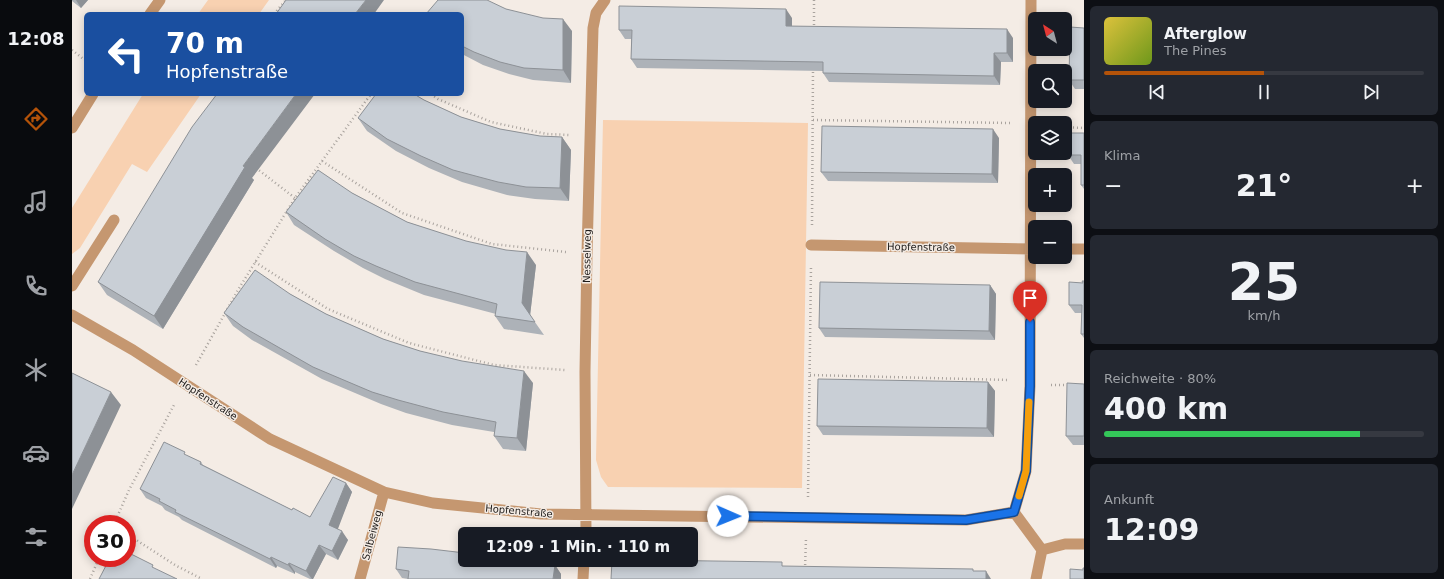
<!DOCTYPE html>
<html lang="de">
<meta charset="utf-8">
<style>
body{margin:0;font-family:"DejaVu Sans",sans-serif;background:#242831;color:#f1f3f6;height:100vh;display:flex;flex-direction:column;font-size:15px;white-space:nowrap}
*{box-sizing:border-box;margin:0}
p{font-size:13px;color:#9ea1a6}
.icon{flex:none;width:22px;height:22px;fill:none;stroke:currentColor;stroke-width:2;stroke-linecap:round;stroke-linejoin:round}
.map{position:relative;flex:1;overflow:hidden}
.panel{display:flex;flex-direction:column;gap:6px;padding:6px;background:#0d0f14;width:360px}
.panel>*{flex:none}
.banner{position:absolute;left:12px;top:12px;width:380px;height:84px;border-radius:6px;box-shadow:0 2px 10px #0003;background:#1a4fa0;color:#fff;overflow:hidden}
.needle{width:26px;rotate:324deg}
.buttons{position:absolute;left:956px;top:12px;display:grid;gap:8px}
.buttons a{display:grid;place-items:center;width:44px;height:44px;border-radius:6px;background:#171b24;box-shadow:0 2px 10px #0003;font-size:20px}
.speed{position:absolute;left:12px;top:515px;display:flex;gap:8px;font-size:20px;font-weight:700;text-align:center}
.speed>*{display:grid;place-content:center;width:52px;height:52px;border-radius:50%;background:#171b24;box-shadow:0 2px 10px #0003;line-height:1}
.speed .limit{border:6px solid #d22;background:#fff;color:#111}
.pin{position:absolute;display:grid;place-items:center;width:34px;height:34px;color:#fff;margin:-41px -17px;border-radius:50% 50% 50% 0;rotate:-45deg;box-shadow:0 0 4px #0007}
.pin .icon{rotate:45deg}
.me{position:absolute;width:44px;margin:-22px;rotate:91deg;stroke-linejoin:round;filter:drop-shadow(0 0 3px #0008)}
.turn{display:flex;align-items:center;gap:14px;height:84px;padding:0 16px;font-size:18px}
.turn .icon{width:52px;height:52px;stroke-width:2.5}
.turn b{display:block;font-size:28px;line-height:34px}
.big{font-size:30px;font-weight:700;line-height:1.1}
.panel .card{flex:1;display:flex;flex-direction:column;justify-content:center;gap:6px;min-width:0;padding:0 14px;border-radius:6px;background:#242831}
.panel .dial{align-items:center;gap:0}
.dial b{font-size:52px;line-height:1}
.song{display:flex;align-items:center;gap:12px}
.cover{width:48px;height:48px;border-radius:6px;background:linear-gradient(135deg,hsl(50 70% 55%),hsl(80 70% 35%))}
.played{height:4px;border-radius:2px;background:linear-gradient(90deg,#b45309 50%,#363941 50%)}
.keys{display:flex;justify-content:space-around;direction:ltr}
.heat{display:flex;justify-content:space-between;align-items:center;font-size:22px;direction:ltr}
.charge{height:6px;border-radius:3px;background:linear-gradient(90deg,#34c759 80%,#363941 0)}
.trip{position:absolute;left:386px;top:527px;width:240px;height:40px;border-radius:6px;background:#171b24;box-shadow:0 2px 10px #0003;font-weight:700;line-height:40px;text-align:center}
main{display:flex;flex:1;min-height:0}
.tabs{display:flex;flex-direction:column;width:72px;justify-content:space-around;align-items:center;background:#090b0e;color:#9ea1a6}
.tabs .icon{width:28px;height:28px}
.tabs .active{color:#b45309}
.tabs b{font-size:18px;color:#f1f3f6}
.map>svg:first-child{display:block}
.green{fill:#f8d1b1}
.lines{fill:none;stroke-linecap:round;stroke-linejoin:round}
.path{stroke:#a9a39e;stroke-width:2.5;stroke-dasharray:1 3;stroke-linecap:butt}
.service{stroke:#c59770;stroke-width:11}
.minor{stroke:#c59770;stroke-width:11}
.wall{fill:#adb2b8}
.shaded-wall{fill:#8d9196}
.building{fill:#c9cfd6;stroke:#8d9196}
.route-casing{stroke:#114b97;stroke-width:10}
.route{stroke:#1a73e8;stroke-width:7}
.slow{stroke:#f59e0b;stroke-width:7}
.labels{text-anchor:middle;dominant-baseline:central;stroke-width:3;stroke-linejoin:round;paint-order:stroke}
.street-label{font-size:10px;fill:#1e1b19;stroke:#f4ece5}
</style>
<main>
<nav class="tabs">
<b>12:08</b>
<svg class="icon active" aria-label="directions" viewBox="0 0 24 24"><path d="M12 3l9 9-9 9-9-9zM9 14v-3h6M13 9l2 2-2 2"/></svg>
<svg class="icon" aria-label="music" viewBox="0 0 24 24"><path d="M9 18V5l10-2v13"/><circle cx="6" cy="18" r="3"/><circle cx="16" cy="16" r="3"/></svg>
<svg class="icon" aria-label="phone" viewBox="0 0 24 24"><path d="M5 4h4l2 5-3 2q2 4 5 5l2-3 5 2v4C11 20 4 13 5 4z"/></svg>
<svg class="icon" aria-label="climate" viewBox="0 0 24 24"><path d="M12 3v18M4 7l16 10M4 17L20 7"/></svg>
<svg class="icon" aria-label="car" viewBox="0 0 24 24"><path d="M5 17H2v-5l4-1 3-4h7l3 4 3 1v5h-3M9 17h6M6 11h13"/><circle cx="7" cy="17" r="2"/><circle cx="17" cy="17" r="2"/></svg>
<svg class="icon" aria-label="filters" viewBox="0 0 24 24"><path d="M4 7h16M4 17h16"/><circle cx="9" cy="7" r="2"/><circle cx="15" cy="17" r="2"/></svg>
</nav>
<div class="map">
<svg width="1012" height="579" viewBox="0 0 1012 579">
<rect width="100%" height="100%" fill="#f4ece5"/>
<path class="green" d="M 136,0 L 197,0 L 187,14 L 126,14 Z
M 71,94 L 129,94 L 75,172 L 60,164 L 8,248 L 0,254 L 0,208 Z
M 531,120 L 736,123 L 730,488 L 536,487 L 529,477 L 524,460 Z"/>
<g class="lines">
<path class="path" d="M 202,14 L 214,0
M 742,29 L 742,0
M 0,50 L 14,61
M 359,94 L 366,99 L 419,122 L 475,134 L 498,135
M 741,120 L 938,123
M 993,127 L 1012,128
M 250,161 L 330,213 L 420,244 L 494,252
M 184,168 L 223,198
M 740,225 L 741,68
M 183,262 L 256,309 L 337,343 L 422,365 L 493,370
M 124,365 L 166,290 L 223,198 L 299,94
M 738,375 L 937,380
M 979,385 L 998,385
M 736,497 L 739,266
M 42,524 L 57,490 L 103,403
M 55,534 L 103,565 L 130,579
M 733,569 L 734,538
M 18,579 L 27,558"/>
<path class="service" d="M 0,286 L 42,220"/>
<path class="minor" d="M 78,14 L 88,0
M 0,128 L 21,94
M 739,245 L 963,249
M 993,249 L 1012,249
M 0,315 L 61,350 L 198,439 L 312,492 L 361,503 L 469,514 L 894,520 L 942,512 L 954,471 L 958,386 L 959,0
M 942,512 L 970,550
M 514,534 L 513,372 L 515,253 L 521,28 L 524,13 L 533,0
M 970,550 L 993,544 L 1012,544
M 288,579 L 312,492
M 511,579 L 512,560
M 964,579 L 970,550"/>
</g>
<path class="wall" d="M 0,0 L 16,0 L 9,8 L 0,1 Z
M 434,9 L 500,31 L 499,83 L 461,80 L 437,74 L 411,65 L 390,54 L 390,14 Z
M 720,18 L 720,26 L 941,38 L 941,62 L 929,62 L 928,85 L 757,82 L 751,73 L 751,71 L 565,68 L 559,59 L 559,39 L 553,39 L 547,30 Z
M 1012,28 L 1012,89 L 1003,89 L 997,80 Z
M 352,100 L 389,117 L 428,129 L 468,136 L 490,137 L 499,150 L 497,201 L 463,199 L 435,195 L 390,182 L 357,168 L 324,151 L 295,131 L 286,118 Z
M 1012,133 L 1012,189 L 1009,185 L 1009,164 L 1002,164 L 996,155 Z
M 927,138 L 926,183 L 756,181 L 749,172 Z
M 180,178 L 182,180 L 91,329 L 35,295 L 26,282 Z
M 280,193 L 335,222 L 464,265 L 458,315 L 472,335 L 432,329 L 423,316 L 424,314 L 352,295 L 313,279 L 291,268 L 262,251 L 222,225 L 214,212 Z
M 1012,281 L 1012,338 L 1009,334 L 1010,313 L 1003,313 L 997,305 Z
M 918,285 L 924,294 L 923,340 L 753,337 L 747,328 Z
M 218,294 L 254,314 L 311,339 L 348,351 L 461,383 L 454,451 L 431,449 L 422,436 L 422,432 L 380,425 L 334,413 L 309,404 L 250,379 L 180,340 L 161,326 L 152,313 Z
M 916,382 L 923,391 L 922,437 L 751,435 L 745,426 Z
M 1012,384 L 1012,445 L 1001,445 L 994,436 Z
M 116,456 L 129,462 L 131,465 L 220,510 L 238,517 L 274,483 L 280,492 L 265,529 L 276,540 L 266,560 L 254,554 L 241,579 L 238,579 L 223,572 L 223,574 L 205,566 L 204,568 L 110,520 L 107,517 L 93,510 L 90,506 L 74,498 L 68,489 Z
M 483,565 L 489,574 L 489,579 L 336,579 L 330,578 L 324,569 Z"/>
<path class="shaded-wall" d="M 4,0 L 16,0 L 9,8 Z
M 294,0 L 312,0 L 302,14 L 283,14 Z
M 714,9 L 720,18 L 720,35 L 714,26 Z
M 491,19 L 500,31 L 499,83 L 491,70 Z
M 935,29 L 941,38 L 941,62 L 935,53 Z
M 922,53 L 929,62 L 928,85 L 922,76 Z
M 224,94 L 243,94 L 180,178 L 182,180 L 91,329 L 82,316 L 171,166 Z
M 921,129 L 927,138 L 926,183 L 920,174 Z
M 490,137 L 499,150 L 497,201 L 488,188 Z
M 455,252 L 464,265 L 458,316 L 450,303 Z
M 918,285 L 924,294 L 923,340 L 917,331 Z
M 452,371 L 461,383 L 454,451 L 445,438 Z
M 916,382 L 923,391 L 922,437 L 915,428 Z
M 39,392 L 49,405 L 0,509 L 0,475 Z
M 274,483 L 280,492 L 264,534 L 257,525 Z
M 270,531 L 276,540 L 266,560 L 260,551 Z
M 247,545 L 254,554 L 241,579 L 240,579 L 234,571 Z
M 199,557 L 205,566 L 204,568 L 198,559 Z
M 217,563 L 223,572 L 223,574 L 216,565 Z
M 483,565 L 489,574 L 489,579 L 481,579 Z
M 914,571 L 919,579 L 914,579 Z"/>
<path class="building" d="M 214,0 L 294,0 L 283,14 L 204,14 Z
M 366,0 L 415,0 L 434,9 L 471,18 L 491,19 L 491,70 L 452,68 L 428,62 L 402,52 L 390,46 L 390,14 L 354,14 Z
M 547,6 L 714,9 L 714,26 L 935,29 L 935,53 L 922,53 L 922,76 L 751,73 L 751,62 L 559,59 L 560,30 L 547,30 Z
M 998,27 L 1012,28 L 1012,80 L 997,80 Z
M 145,94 L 224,94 L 171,166 L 173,167 L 82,316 L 26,282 L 120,127 Z
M 304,94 L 342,94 L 352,100 L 389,117 L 428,129 L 468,136 L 490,137 L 488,188 L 454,187 L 426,182 L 381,170 L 349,156 L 315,139 L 286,118 Z
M 750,126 L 921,129 L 920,174 L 749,172 Z
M 996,133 L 1012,133 L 1012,185 L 1009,185 L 1009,155 L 996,155 Z
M 246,170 L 280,193 L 335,222 L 394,241 L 434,250 L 455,252 L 450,303 L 463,322 L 423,316 L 425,304 L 343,282 L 304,266 L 282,256 L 253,239 L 214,212 Z
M 183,270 L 218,294 L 254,314 L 311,339 L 348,351 L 390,361 L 452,371 L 445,438 L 422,436 L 424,422 L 371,412 L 326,400 L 300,392 L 241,367 L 171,327 L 152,313 Z
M 1010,281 L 1012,281 L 1012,334 L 1009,334 L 1010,305 L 997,305 L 997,282 L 1011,283 Z
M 748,282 L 918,285 L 917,331 L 747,328 Z
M 0,373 L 39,392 L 0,475 Z
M 746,379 L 916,382 L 915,428 L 745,426 Z
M 995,383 L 1012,384 L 1012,436 L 994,436 Z
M 92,442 L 113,452 L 112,454 L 129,462 L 128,464 L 220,510 L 221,508 L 238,517 L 261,477 L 274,483 L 257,525 L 270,531 L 260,551 L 247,545 L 234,571 L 217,563 L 216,565 L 199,557 L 198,559 L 103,512 L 104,510 L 87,501 L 88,499 L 68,489 Z
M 326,547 L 359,549 L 393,553 L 393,560 L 446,560 L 483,565 L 481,579 L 336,579 L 337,571 L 324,569 Z
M 55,552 L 81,565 L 80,567 L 105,579 L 27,579 L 38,558 L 55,558 Z
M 573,560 L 710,562 L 710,566 L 901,569 L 901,571 L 914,571 L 914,579 L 539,579 L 540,561 Z
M 1011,568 L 1012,568 L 1012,579 L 998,579 L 998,569 L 1011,570 Z"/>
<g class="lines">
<g class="route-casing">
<path id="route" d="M 656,516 L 894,520 L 942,512 L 954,471 L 958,386 L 958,322"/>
</g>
<use href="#route" class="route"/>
<path class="slow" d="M 947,496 L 954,471 L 957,402"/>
</g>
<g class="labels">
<g class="street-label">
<text transform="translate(849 247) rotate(1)">Hopfenstraße</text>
<text transform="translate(515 256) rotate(-89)">Nesselweg</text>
<text transform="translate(136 399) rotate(33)">Hopfenstraße</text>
<text transform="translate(447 511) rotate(5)">Hopfenstraße</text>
<text transform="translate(300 535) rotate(-75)">Salbeiweg</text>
</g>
</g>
</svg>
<div class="buttons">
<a><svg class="needle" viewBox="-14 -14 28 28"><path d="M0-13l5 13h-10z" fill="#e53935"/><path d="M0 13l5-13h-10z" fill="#9ea1a6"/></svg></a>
<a><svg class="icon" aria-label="search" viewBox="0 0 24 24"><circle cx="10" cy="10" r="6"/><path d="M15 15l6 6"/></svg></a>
<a><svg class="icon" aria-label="layers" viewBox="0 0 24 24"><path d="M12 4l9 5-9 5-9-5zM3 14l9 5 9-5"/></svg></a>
<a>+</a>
<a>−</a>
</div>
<div class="speed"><div class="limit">30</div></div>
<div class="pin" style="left:958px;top:322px;background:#d93025"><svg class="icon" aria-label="arrive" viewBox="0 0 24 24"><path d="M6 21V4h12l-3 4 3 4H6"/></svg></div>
<svg class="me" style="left:656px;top:516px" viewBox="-20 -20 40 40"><circle r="19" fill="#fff"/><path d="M0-13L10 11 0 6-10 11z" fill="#1a73e8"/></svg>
<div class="trip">12:09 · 1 Min. · 110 m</div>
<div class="banner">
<div class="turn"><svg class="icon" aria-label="left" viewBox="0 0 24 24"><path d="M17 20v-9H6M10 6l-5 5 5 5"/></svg><div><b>70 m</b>Hopfenstraße</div></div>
</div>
</div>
<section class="panel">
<div class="card">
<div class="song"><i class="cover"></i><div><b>Afterglow</b><p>The Pines</p></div></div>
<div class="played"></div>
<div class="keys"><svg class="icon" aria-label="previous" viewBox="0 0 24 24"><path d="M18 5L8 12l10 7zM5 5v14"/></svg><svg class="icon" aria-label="pause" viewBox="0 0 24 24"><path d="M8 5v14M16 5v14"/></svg><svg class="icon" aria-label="next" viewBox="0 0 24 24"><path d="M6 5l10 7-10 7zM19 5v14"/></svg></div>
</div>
<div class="card"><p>Klima</p>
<div class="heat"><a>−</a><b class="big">21°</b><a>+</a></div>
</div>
<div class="card dial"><b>25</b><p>km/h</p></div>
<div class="card"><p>Reichweite · 80%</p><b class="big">400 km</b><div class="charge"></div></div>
<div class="card"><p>Ankunft</p><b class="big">12:09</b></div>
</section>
</main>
